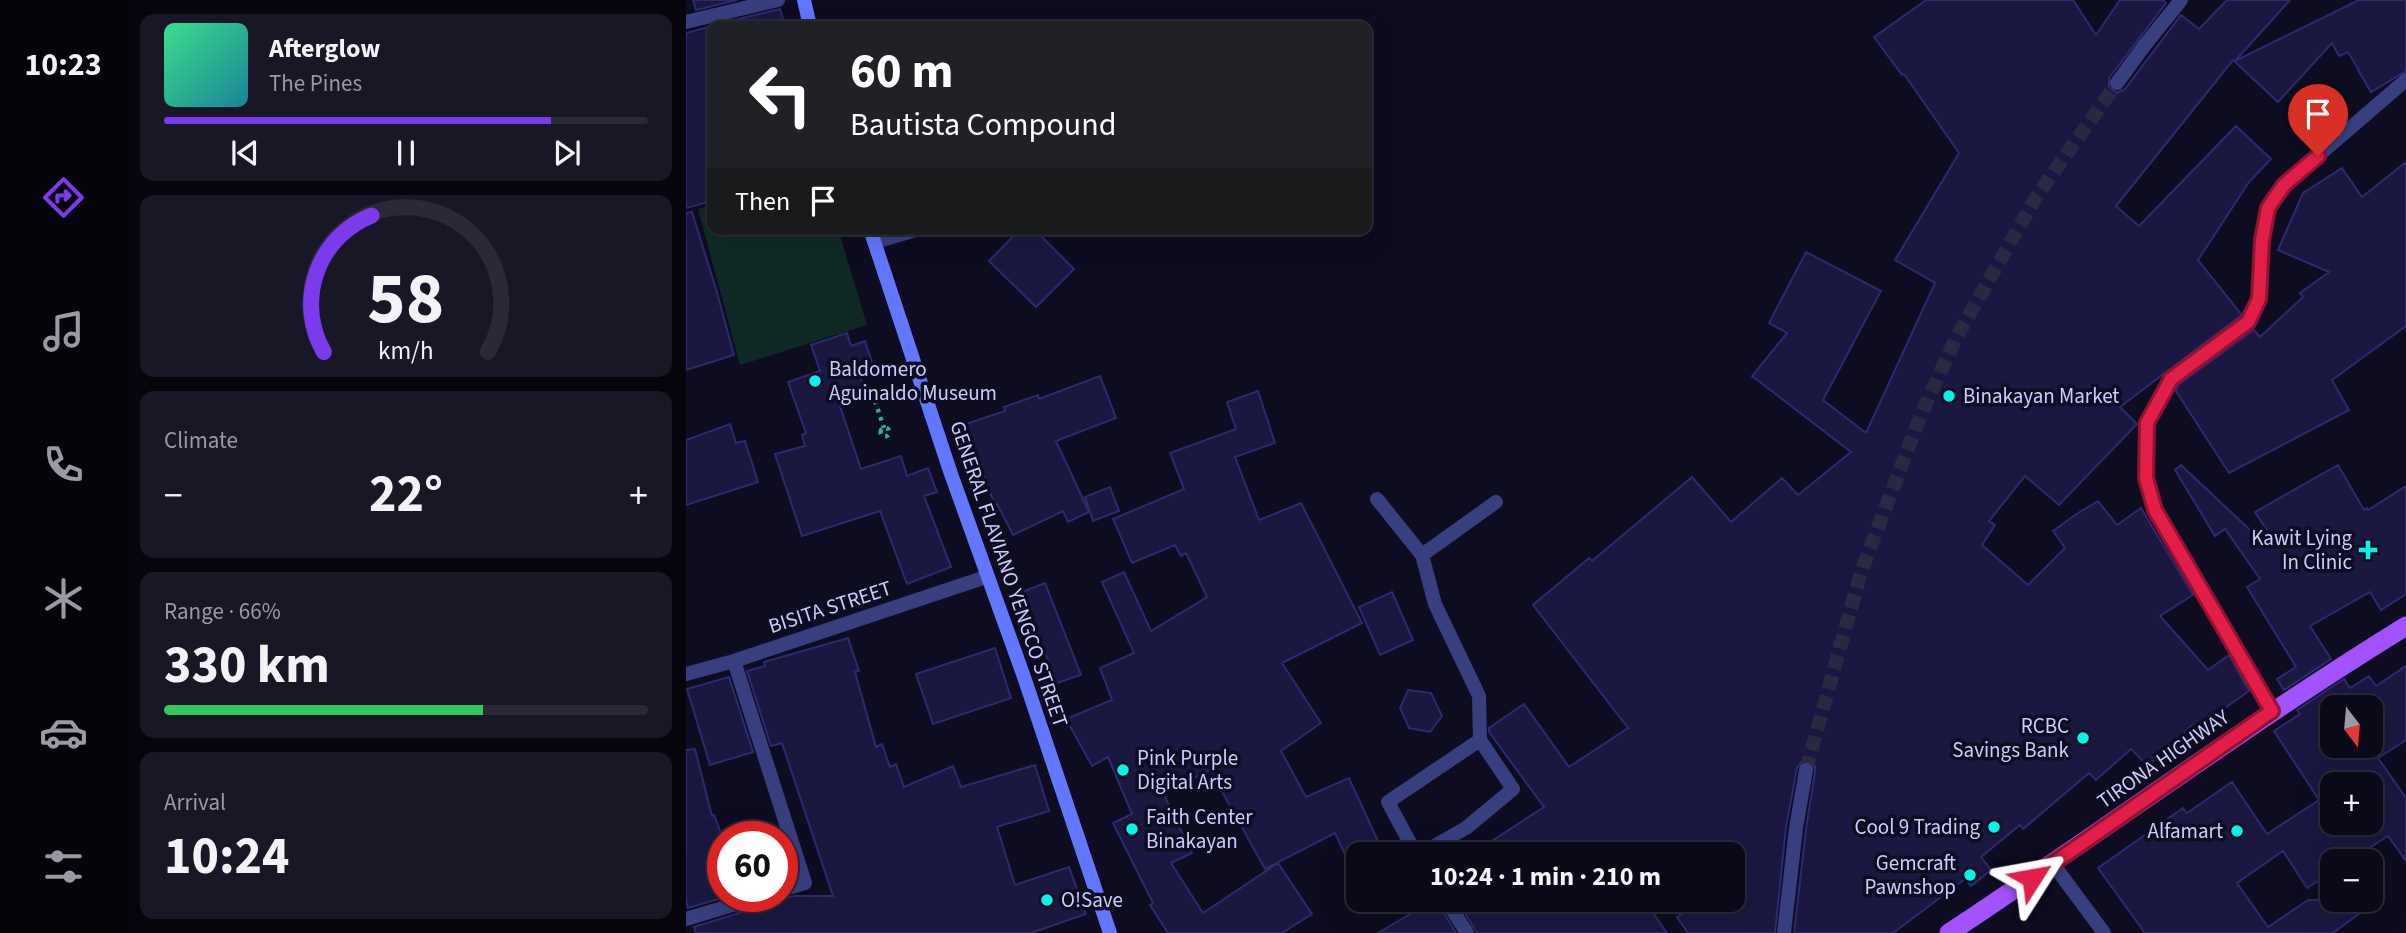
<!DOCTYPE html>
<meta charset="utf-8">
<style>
body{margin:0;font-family:"Source Sans 3",sans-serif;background:#181725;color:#f1f3f6;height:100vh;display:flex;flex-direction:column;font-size:26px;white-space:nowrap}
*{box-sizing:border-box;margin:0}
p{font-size:23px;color:#999aa2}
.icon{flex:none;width:38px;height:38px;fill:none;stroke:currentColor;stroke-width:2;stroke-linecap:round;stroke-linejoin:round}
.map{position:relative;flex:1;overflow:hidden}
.panel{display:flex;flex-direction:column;gap:14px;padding:14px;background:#06050d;width:560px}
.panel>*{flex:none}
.guide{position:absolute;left:21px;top:21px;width:665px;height:214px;border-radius:14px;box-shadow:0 7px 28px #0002,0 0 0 2px #2a2a37;background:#202124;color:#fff;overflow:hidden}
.needle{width:46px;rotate:164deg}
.tools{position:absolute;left:1634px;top:695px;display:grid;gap:14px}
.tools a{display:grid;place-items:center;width:63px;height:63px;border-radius:14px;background:#0a0918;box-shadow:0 7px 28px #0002,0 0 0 2px #2a2a37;font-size:35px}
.speed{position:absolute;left:21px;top:821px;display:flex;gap:14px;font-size:35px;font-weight:700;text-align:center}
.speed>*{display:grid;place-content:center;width:91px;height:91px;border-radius:50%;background:#0a0918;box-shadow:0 7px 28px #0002,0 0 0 2px #2a2a37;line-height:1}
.speed .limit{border:10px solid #d22;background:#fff;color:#111}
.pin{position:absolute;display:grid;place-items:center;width:60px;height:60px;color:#fff;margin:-72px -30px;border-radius:50% 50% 50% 0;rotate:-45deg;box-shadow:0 0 7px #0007}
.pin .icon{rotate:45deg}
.me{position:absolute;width:77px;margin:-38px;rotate:56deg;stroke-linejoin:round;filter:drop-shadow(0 0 5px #0008)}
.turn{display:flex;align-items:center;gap:24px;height:147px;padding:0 28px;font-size:32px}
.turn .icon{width:91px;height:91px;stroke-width:2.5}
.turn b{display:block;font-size:49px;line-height:60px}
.then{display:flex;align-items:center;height:66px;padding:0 28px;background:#0003;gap:14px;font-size:26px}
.big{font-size:52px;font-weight:700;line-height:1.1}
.panel .card{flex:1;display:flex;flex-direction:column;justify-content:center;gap:10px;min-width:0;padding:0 24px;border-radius:14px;background:#181725}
.panel .dial{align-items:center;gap:0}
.dial svg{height:182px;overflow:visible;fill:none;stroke:#2a2a37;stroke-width:7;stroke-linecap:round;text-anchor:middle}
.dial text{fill:#f1f3f6;stroke:none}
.song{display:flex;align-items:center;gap:21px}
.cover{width:84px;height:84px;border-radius:10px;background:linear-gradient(135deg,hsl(150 70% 55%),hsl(190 70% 35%))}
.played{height:7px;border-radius:4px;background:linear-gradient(90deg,#7c3aed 80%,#2a2a37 80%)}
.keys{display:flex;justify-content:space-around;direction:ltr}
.heat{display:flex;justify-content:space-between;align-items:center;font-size:38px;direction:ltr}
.charge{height:10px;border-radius:5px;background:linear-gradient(90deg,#34c759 66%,#2a2a37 0)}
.trip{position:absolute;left:660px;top:842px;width:399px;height:70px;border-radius:14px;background:#0a0918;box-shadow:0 7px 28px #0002,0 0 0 2px #2a2a37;font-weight:700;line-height:70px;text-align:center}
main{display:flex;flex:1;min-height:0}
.menu{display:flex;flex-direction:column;width:126px;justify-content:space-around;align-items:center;background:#04040a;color:#999aa2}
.menu .icon{width:49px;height:49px}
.menu .current{color:#7c3aed}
.menu b{font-size:32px;color:#f1f3f6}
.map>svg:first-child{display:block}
.green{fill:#0f2a25}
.building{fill:#1a1841;stroke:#2d2a6d;stroke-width:2;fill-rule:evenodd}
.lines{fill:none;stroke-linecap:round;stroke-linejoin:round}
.pedestrian-tunnel{stroke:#2a2941;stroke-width:14;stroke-dasharray:14 7;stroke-linecap:butt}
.path{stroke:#2cb195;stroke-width:4.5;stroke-dasharray:3.5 5;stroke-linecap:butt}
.service{stroke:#373f7f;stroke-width:14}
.pedestrian{stroke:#373f7f;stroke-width:14}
.minor{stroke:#373f7f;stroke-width:14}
.tertiary{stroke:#373f7f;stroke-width:14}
.secondary{stroke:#6276ff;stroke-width:14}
.primary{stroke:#a352ff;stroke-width:19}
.route-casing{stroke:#92132f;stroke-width:18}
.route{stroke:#e11d48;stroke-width:12}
.poi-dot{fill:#00f6e8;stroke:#0d0c20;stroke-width:2.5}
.labels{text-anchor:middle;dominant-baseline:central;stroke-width:7;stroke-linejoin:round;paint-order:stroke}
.poi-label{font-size:21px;fill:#cbcdff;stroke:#0d0c20;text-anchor:start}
.street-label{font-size:21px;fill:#cbcdff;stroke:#0d0c20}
</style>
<main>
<nav class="menu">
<b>10:23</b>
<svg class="icon current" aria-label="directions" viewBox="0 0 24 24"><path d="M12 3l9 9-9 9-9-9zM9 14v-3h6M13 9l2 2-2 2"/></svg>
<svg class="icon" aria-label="music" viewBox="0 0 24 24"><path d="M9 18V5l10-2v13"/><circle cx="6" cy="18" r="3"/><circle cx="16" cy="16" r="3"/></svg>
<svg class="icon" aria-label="phone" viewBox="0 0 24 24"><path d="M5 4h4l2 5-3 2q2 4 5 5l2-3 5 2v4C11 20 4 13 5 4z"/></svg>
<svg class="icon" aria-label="climate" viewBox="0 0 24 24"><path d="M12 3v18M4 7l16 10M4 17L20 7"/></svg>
<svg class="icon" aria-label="car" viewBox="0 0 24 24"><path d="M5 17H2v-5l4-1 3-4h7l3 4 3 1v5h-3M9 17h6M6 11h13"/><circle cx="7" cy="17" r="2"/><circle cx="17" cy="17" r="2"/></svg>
<svg class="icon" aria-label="filters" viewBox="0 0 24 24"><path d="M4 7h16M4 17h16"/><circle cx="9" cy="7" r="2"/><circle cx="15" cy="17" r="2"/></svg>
</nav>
<section class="panel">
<div class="card">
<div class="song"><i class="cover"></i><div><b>Afterglow</b><p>The Pines</p></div></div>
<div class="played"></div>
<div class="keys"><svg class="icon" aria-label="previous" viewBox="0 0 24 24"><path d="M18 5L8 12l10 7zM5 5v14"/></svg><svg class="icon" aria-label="pause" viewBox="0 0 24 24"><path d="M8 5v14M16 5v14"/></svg><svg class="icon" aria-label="next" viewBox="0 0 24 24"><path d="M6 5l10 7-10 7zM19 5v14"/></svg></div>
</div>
<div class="card dial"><svg viewBox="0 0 100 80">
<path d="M14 69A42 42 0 1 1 86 69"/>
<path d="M14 69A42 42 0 0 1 35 9" stroke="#7c3aed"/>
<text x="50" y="56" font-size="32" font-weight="700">58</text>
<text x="50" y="72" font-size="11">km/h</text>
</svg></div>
<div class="card"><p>Climate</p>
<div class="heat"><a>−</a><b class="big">22°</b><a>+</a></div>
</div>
<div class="card"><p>Range · 66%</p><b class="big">330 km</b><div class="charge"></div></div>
<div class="card"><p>Arrival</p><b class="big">10:24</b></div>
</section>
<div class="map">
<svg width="1720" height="933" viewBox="0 0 1720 933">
<rect width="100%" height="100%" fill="#0d0c20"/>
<path class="green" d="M 26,205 L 26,229 L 152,229 L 181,325 L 54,365 L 12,209 Z"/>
<path class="building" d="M 7,0 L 51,0 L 10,10 Z
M 1240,0 L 1387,0 L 1410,35 L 1434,0 L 1477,0 L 1480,3 L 1423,78 L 1423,87 L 1431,93 L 1439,89 L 1495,15 L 1513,29 L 1541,0 L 1604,0 L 1549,61 L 1673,0 L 1720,0 L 1720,71 L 1685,92 L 1672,70 L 1673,67 L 1672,69 L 1662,52 L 1653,56 L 1646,43 L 1592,102 L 1547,60 L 1430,206 L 1453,226 L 1550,126 L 1585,159 L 1563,182 L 1512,260 L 1555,314 L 1554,316 L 1434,407 L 1451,424 L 1373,505 L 1339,476 L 1303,521 L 1309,525 L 1296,545 L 1342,585 L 1379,548 L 1367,531 L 1389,515 L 1412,501 L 1431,525 L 1455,508 L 1507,595 L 1474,616 L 1522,670 L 1543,655 L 1563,691 L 1508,730 L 1505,726 L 1462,766 L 1445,749 L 1410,780 L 1403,773 L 1337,829 L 1334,825 L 1295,857 L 1305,870 L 1285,886 L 1279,879 L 1207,933 L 1108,933 L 1120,829 L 1129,772 L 1129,766 L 1122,761 L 1116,761 L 1111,768 L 1100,827 L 1089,933 L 1002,933 L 991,917 L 1017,900 L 1046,900 L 1046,854 L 991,854 L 981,841 L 964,854 L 786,854 L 858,807 L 803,732 L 803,728 L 838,704 L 883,767 L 942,728 L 847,605 L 903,558 L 906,561 L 1006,477 L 1045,522 L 1096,478 L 1112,495 L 1165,452 L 1066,376 L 1101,333 L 1083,323 L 1120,252 L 1195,291 L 1137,400 L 1180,433 L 1249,283 L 1209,260 L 1273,153 L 1218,74 L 1216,75 L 1188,37 Z
M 94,9 L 99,26 L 24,26 Z
M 26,26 L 26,201 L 0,208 L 0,33 Z
M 1720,162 L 1720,326 L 1646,380 L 1663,410 L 1543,473 L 1490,391 L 1492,385 L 1568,330 L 1574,337 L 1617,297 L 1614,293 L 1643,272 L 1592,250 L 1617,193 L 1656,168 L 1676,197 Z
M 6,212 L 30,289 L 48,355 L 0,370 L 0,213 Z
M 334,229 L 348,229 L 388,269 L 350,307 L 303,261 Z
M 161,333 L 165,346 L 179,341 L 189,371 L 174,376 L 179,390 L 152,400 L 175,469 L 215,456 L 221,476 L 242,468 L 251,492 L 238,496 L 265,567 L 221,584 L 194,511 L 116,536 L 89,454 L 119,446 L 116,435 L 120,433 L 102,382 L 134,371 L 125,345 Z
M 414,376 L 430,418 L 370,441 L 403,512 L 382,522 L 377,511 L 327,535 L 311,504 L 309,505 L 295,469 L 293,470 L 277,425 L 319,411 L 318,407 L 352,395 L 353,399 Z
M 572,391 L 589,443 L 549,457 L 573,520 L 615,503 L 676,623 L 596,663 L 635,723 L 595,751 L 620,797 L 663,778 L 698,854 L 659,854 L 649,833 L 579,869 L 524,770 L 477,793 L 506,853 L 485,863 L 517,913 L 592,863 L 626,914 L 596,933 L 482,933 L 464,905 L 467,903 L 427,823 L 446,814 L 422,757 L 406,766 L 380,719 L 426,700 L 414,668 L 448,653 L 416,582 L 438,572 L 465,631 L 521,597 L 500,553 L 495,556 L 489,545 L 446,563 L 427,519 L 498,489 L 484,453 L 550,429 L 541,402 Z
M 44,424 L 50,443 L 59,441 L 72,482 L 0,505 L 0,440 Z
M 1495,465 L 1581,546 L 1588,541 L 1569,512 L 1652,465 L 1678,510 L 1681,508 L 1682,510 L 1720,486 L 1720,594 L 1695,610 L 1684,592 L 1624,626 L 1645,659 L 1598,690 L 1591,679 L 1610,667 L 1561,587 L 1574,579 L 1539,529 L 1529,536 L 1489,470 Z
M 424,487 L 433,511 L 407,521 L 399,497 Z
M 359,583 L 395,675 L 371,683 L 355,642 L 350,644 L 331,594 Z
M 706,592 L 727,640 L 694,655 L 673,607 Z
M 162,638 L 173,671 L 169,672 L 190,747 L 196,744 L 204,767 L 210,764 L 218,787 L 267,766 L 275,787 L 349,765 L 363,811 L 311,827 L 329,885 L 383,867 L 400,914 L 345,933 L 10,933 L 8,927 L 79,905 L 83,902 L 85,896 L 94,899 L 109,896 L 147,896 L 96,743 L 85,746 L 61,671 L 79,666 L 78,662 Z
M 309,648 L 325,698 L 247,724 L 230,674 Z
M 1720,666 L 1720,740 L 1692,758 L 1720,798 L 1720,861 L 1702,836 L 1663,861 L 1647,861 L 1647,872 L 1621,888 L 1597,851 L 1551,883 L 1582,927 L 1622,900 L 1692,900 L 1647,933 L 1459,933 L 1412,868 L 1497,808 L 1501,813 L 1546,782 L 1581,834 L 1633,800 L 1588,731 L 1614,714 L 1611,710 L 1658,679 L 1664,688 L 1683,676 L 1690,686 ZM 1647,707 L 1685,707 L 1685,746 L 1647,746 ZM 1647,784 L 1685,784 L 1685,822 L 1647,822 Z
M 43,677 L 67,752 L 24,765 L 1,689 Z
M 722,690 L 745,693 L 756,716 L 744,732 L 723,728 L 714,708 Z
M 9,749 L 26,816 L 28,815 L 37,839 L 37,896 L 43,896 L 2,908 L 0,901 L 0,750 Z
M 748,900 L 750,900 L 770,933 L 692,933 Z
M 771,900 L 958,900 L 981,933 L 791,933 Z"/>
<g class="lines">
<path class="pedestrian-tunnel" d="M 1120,770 L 1175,572 L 1234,417 L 1270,338 L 1350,197 L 1431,83"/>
<path class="path" d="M 189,401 L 198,428
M194.5 432a4.5 4.5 0 1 1 9 0a4.5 4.5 0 1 1-9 0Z"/>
<path class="service" d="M 189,242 L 233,229
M 691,499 L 736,555
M 794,740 L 793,696 L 749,604 L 736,555 L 810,502
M 730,854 L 702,802 L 794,740 L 827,789 L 780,828 L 734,854
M 760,900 L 781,933"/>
<path class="pedestrian" d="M 1431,83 L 1458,46
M 1098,933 L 1110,828 L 1120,770"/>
<path class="minor" d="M 1458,46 L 1495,0
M 48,661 L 119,883 L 96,890
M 0,674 L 48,661 L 300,577
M 1586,711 L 1469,510 L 1460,478 L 1461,423 L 1485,379 L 1562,322 L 1573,299 L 1576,240 L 1582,208 L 1598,185 L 1720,80
M 0,919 L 76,896"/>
<path class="tertiary" d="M 0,22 L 92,0
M 1367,864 L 1418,933"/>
<path class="secondary" d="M 118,0 L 124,26
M 184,229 L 265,474 L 338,677 L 424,933"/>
<path class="primary" d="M 1263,933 C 1416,832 1564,722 1720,626"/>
</g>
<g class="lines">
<g class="route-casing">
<path id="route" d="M 1346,878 L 1586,711 L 1469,510 L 1460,478 L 1461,423 L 1485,379 L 1562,322 L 1573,299 L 1576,240 L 1582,208 L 1598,185 L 1632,156"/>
</g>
<use href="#route" class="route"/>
</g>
<g class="poi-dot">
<circle cx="129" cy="381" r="7"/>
<circle cx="1263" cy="396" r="7"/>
<path d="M1678.5 539.5h7v7h7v7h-7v7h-7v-7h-7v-7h7z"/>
<circle cx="1397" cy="738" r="7"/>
<circle cx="437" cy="770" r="7"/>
<circle cx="1308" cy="827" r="7"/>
<circle cx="446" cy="829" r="7"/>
<circle cx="1551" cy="831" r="7"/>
<circle cx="1284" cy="875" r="7"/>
<circle cx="361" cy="900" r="7"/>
</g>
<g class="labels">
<g class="poi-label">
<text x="143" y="369">Baldomero<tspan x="143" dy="24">Aguinaldo Museum</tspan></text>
<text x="1277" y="396">Binakayan Market</text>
<text x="1666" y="538" text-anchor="end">Kawit Lying<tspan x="1666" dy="24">In Clinic</tspan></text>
<text x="1383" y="726" text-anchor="end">RCBC<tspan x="1383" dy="24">Savings Bank</tspan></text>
<text x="451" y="758">Pink Purple<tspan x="451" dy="24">Digital Arts</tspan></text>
<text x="460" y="817">Faith Center<tspan x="460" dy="24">Binakayan</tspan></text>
<text x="1294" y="827" text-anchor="end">Cool 9 Trading</text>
<text x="1537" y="831" text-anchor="end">Alfamart</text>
<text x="1270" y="863" text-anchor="end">Gemcraft<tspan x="1270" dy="24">Pawnshop</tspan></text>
<text x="375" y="900">O!Save</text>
</g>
<g class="street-label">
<text transform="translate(323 574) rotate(71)">GENERAL FLAVIANO YENGCO STREET</text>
<text transform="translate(144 607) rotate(-18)">BISITA STREET</text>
<text transform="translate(1477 759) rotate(-35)">TIRONA HIGHWAY</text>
</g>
</g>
</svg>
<div class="tools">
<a><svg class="needle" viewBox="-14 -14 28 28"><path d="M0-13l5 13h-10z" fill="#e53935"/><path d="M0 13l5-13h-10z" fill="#999aa2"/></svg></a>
<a>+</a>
<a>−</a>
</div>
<div class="speed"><div class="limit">60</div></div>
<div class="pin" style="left:1632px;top:156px;background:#d93025"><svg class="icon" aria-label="arrive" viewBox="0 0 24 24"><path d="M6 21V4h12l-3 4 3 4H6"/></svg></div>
<svg class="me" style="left:1346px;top:878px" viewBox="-20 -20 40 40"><path d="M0-17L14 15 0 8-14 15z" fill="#e11d48" stroke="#fff" stroke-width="4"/></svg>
<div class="trip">10:24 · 1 min · 210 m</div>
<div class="guide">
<div class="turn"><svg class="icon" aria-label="left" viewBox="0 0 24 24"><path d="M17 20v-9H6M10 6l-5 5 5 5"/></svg><div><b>60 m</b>Bautista Compound</div></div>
<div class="then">Then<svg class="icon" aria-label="arrive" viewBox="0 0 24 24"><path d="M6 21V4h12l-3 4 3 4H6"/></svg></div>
</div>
</div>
</main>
